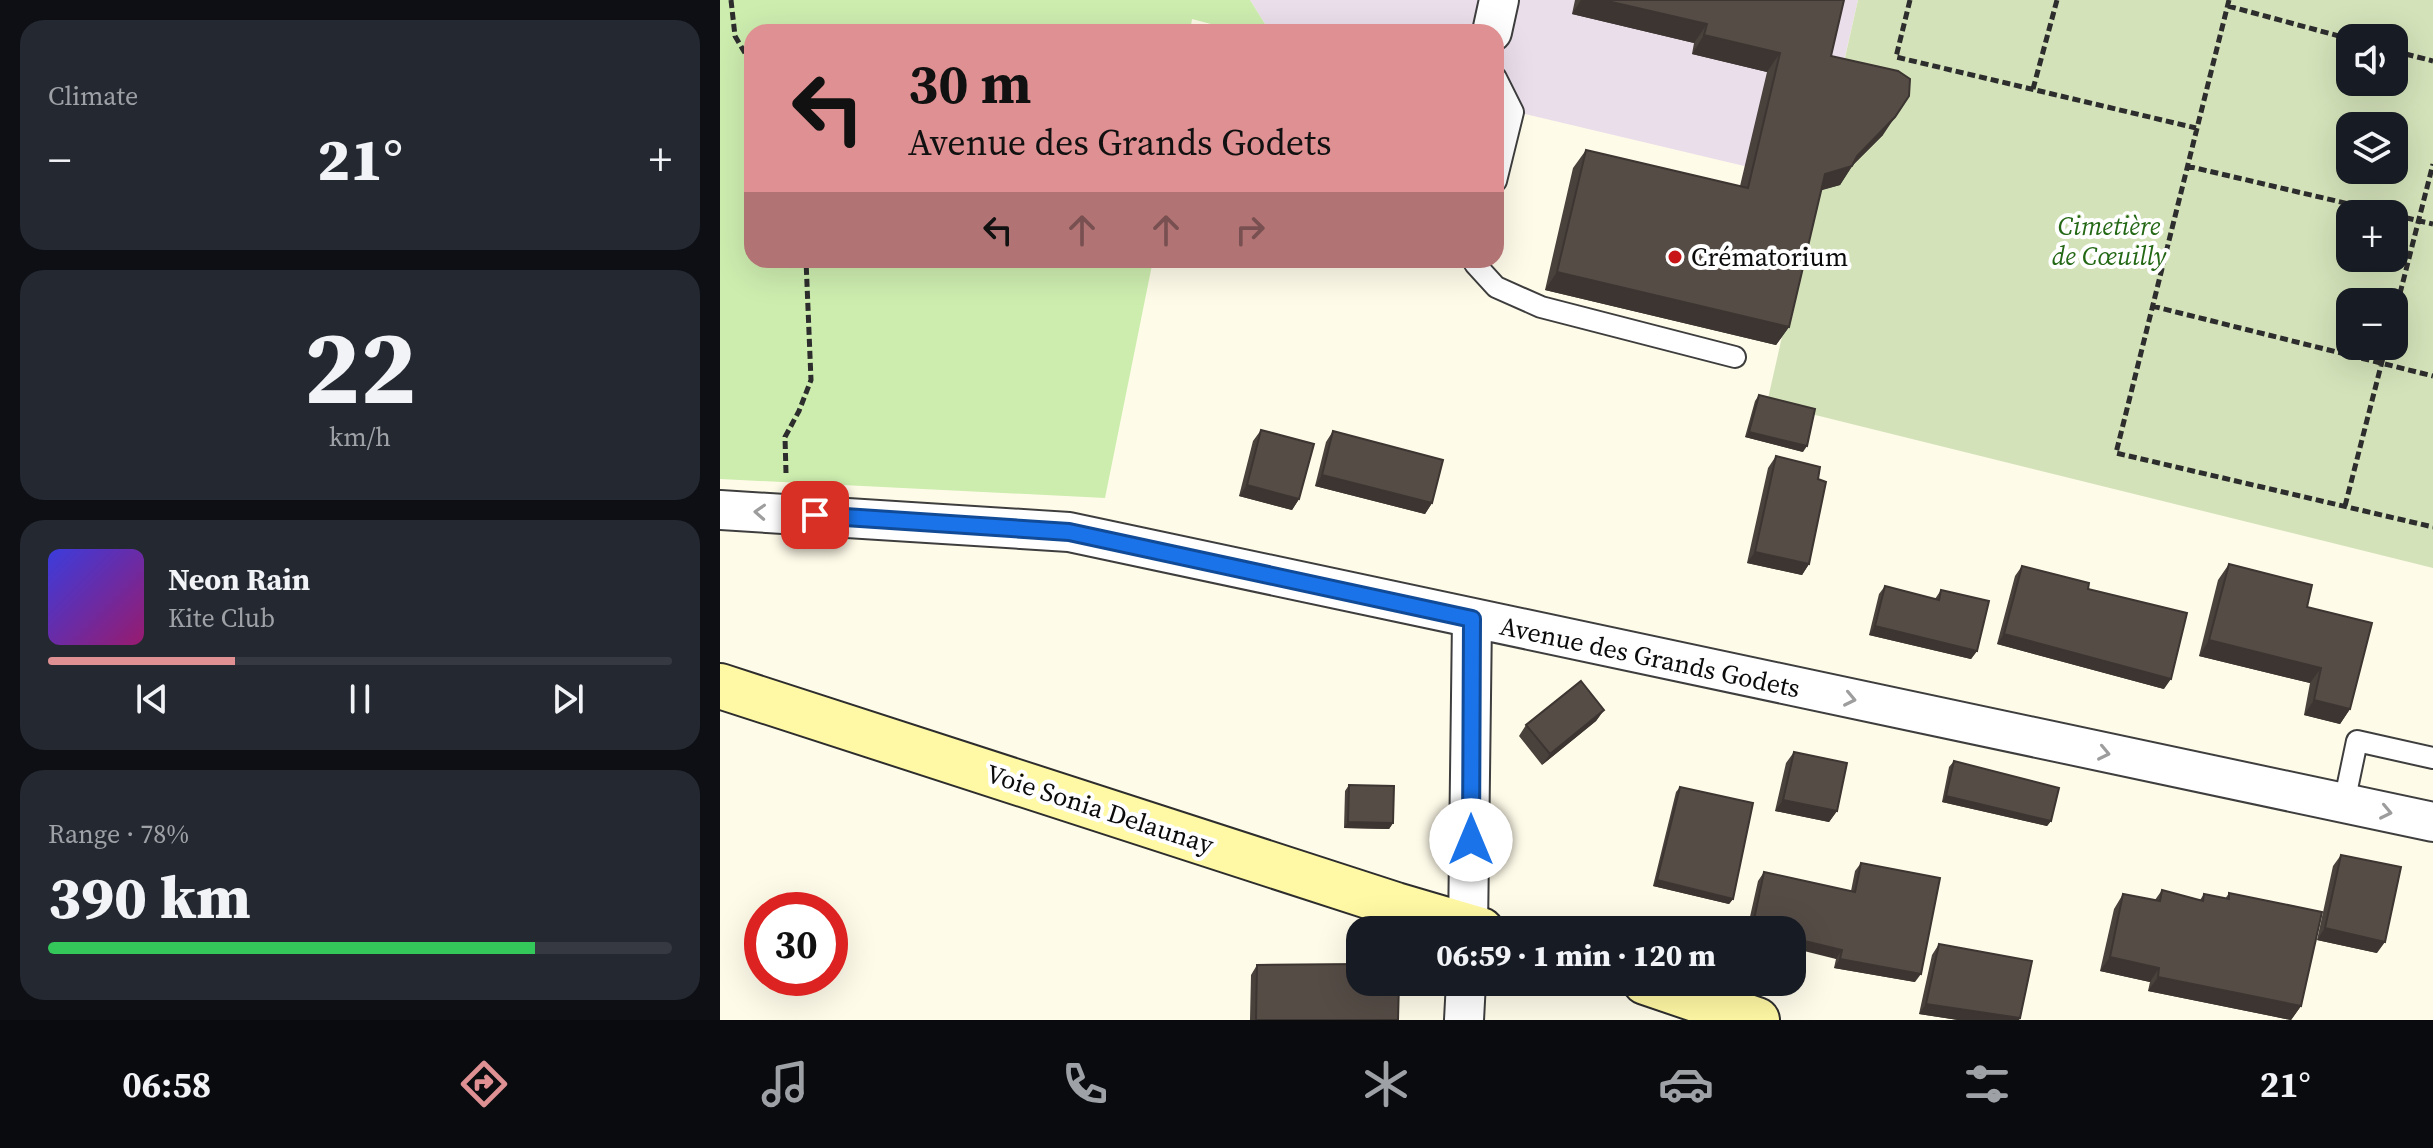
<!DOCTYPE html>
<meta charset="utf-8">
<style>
body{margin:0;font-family:"Source Serif 4",serif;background:#242831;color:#f1f3f6;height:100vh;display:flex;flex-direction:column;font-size:30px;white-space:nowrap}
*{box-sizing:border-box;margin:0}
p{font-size:26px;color:#9ea1a6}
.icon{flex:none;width:44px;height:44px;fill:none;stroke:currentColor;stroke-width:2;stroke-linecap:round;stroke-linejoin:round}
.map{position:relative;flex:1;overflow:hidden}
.side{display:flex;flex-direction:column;gap:20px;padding:20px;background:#0d0f14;width:720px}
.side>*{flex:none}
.banner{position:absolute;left:24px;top:24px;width:760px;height:244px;border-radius:24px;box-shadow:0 8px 32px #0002;background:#df9092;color:#111;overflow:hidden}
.tools{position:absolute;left:1616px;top:24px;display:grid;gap:16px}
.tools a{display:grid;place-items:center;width:72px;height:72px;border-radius:16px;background:#171b24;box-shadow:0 8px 32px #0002;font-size:40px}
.speed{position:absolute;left:24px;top:892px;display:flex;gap:16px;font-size:40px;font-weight:700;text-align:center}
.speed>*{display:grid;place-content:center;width:104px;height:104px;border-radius:50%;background:#171b24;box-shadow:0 8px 32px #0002;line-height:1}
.speed .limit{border:12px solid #d22;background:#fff;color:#111}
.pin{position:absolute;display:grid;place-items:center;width:68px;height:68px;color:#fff;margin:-34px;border-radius:16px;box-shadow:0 4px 12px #0006}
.me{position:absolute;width:88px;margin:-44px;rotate:0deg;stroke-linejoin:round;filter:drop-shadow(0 0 6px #0008)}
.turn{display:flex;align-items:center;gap:28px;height:168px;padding:0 32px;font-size:36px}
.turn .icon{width:104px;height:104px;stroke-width:2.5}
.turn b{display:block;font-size:56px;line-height:68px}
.lanes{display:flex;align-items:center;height:76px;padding:0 32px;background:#0003;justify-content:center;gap:40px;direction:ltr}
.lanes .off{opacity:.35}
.big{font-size:60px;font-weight:800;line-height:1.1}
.side .widget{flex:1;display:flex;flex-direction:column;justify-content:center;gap:12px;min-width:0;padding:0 28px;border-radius:24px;background:#242831}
.side .dial{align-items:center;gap:0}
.dial b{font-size:104px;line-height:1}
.song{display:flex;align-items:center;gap:24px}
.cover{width:96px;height:96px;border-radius:12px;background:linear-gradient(135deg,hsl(240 70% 55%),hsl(320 70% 35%))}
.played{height:8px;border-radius:4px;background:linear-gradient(90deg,#df9092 30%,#363941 30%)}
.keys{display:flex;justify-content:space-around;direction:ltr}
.heat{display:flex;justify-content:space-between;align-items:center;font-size:44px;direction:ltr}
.charge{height:12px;border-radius:6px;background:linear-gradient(90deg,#34c759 78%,#363941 0)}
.trip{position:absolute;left:626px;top:916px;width:460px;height:80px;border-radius:24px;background:#171b24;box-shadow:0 8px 32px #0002;font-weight:800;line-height:80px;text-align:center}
.tab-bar{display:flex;height:128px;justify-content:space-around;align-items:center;background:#090b0e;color:#9ea1a6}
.tab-bar .icon{width:56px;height:56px}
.tab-bar .selected{color:#df9092}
.tab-bar b{font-size:36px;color:#f1f3f6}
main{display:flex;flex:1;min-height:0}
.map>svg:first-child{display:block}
.industrial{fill:#eadeeb}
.green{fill:#cdedaf}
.cemetery{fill:#d3e2b9;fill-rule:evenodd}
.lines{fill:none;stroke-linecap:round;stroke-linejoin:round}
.lane-casing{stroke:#3e3e3e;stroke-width:24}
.street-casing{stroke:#3e3e3e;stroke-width:42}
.secondary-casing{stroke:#2d2d2d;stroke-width:48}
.path{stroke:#2d2d2d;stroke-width:5;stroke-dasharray:8 4;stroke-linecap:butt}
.lane{stroke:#fff;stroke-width:20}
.street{stroke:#fff;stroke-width:38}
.secondary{stroke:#fff8a4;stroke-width:44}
.wall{fill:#49413c}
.shaded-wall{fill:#3c3531}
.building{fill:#554c46;stroke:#3c3531;stroke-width:2}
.oneway{stroke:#9d9d9d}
.route-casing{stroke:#114b97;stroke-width:20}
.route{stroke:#1a73e8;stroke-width:14}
.poi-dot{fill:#c81618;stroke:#fff;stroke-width:3}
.labels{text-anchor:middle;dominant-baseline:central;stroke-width:8;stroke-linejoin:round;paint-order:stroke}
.park-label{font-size:26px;font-style:italic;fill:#246816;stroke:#fff}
.poi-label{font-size:26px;fill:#0b0b0b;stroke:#fff;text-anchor:start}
.street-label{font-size:26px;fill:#0b0b0b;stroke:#fff}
</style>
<main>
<section class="side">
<div class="widget"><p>Climate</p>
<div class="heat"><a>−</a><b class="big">21°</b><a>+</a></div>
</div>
<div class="widget dial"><b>22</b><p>km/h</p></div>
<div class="widget">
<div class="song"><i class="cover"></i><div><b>Neon Rain</b><p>Kite Club</p></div></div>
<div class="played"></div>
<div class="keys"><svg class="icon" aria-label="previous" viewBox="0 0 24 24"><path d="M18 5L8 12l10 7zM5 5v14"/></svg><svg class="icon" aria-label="pause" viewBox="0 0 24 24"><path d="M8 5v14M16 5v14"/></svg><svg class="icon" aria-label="next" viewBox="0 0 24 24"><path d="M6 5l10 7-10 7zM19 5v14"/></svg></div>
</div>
<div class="widget"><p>Range · 78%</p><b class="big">390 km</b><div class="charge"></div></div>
</section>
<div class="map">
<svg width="1713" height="1020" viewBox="0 0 1713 1020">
<rect width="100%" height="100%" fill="#fffbe9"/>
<path class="industrial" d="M 530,0 L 1138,0 L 1096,183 L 776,107 L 776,32 L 550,32 Z"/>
<path class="green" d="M 0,0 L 530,0 L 550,32 L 521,32 L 472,19 L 470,32 L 32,32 L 32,260 L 433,260 L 385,498 L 0,479 Z"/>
<path class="cemetery" d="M 1138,0 L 1713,0 L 1713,568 L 1047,403 ZM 1630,38 L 1674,38 L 1674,82 L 1630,82 ZM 1630,126 L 1674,126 L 1674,170 L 1630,170 ZM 1630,214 L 1674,214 L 1674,258 L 1630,258 ZM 1630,302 L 1674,302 L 1674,346 L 1630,346 Z"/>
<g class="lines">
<g class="lane-casing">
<path id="lane" d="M 776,78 L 793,112 L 776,181
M 756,260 L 755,264 L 776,287 L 821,307 L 1015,357
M 1624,803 L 1637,741 L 1713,758"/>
</g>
<g class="street-casing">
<path id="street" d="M 772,32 L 779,0
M 0,510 L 349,532 L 1713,822
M 748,930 L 752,619
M 744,1020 L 746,982"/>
</g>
<g class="secondary-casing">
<path id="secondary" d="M 0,686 L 676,905 L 761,930
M 925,982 L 1037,1020"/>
</g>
<path class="path" d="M 11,0 L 15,36 L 32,65
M 1190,0 L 1176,57 L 1476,128
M 1509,0 L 1396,453 L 1713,527
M 1508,6 L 1630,39
M 1674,51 L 1713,61
M 1313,89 L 1337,0
M 1467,166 L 1672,214
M 1674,215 L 1713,224
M 1432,306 L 1713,376
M 1674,317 L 1713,164
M 66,473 L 65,437 L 79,411 L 91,380 L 86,260
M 1625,506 L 1666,346"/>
<use href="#lane" class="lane"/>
<use href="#street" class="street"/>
<use href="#secondary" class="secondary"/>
</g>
<path class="wall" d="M 855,0 L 1124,0 L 1111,56 L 1163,135 L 1133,165 L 1120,185 L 1101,190 L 1069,327 L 1056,345 L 825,290 L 853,168 L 866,150 L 1020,186 L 1047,72 L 972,54 L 974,43 L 852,14 Z
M 1039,395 L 1083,452 L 1025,437 L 1035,401 Z
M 541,430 L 579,499 L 572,510 L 519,496 L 533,441 Z
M 613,431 L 712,503 L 705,514 L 595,486 L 606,442 Z
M 1056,456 L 1089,564 L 1082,575 L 1027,563 L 1048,468 Z
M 1509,564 L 1587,607 L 1630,709 L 1620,724 L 1584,715 L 1590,683 L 1479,656 L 1498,580 Z
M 1302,566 L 1368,589 L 1444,689 L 1277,644 L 1295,576 Z
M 1165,586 L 1215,599 L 1221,590 L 1257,651 L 1251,659 L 1149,635 L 1159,594 Z
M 884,710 L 876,721 L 822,765 L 799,736 L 806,725 Z
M 1074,752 L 1117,811 L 1109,822 L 1055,811 L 1066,763 Z
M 1234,761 L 1331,821 L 1327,826 L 1222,802 L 1229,767 Z
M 629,785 L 673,823 L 669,829 L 624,828 L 625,791 Z
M 960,787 L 1013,899 L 1009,904 L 933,886 L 956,792 Z
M 1621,855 L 1657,953 L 1597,940 L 1613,866 Z
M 1141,863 L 1195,982 L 1114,968 L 1116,959 L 1072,930 L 1027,930 L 1038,881 L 1044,872 L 1131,891 L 1135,871 Z
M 1442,890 L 1480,900 L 1484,894 L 1505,899 L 1509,893 L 1581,1006 L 1571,1020 L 1428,991 L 1430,982 L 1380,971 L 1394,909 L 1403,894 L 1435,900 Z
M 1219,944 L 1300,1018 L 1299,1020 L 1238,1020 L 1199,1014 L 1212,955 Z
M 537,965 L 678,1020 L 530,1020 L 531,975 Z"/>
<path class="shaded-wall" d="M 861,0 L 883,0 L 987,24 L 974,43 L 852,14 Z
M 984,35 L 1060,53 L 1047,72 L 972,54 Z
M 1175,117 L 1163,135 L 1131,167 L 1132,166 L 1120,185 L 1092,193 L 1105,174 L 1137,156 Z
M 837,272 L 1069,327 L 1056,345 L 825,290 Z
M 1029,432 L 1087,446 L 1083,452 L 1025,437 Z
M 602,475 L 712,503 L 705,514 L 595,486 Z
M 527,485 L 579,499 L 572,510 L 519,496 Z
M 1035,552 L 1089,564 L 1082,575 L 1027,563 Z
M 1155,626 L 1257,651 L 1251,659 L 1149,635 Z
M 1284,634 L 1451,679 L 1444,689 L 1277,644 Z
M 1489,640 L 1601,668 L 1590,683 L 1479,656 Z
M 1594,700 L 1630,709 L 1620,724 L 1584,715 Z
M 884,710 L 876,721 L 822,765 L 830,754 Z
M 1226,796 L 1331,821 L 1327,826 L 1222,802 Z
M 1063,800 L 1117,811 L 1109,822 L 1055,811 Z
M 628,822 L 673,823 L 669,829 L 624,828 Z
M 937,880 L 1013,899 L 1009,904 L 933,886 Z
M 1605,928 L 1665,942 L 1657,953 L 1597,940 Z
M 1072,938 L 1122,950 L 1116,959 L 1072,948 Z
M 1390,957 L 1439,968 L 1430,982 L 1380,971 Z
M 1120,959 L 1201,974 L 1195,982 L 1114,968 Z
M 1438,977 L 1581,1006 L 1571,1020 L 1428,991 Z
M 1206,1004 L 1300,1018 L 1299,1020 L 1238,1020 L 1199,1014 Z"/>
<path class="building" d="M 883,0 L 1124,0 L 1111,56 L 1178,71 L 1190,79 L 1189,96 L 1175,117 L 1137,156 L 1132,166 L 1105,174 L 1069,327 L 837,272 L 866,150 L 1028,188 L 1060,53 L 984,35 L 987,24 Z
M 1039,395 L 1095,409 L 1087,446 L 1029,432 Z
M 541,430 L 594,444 L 579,499 L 527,485 Z
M 613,431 L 723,460 L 712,503 L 602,475 Z
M 1056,456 L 1100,467 L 1098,479 L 1106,482 L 1089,564 L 1035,552 Z
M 1509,564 L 1592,585 L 1587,607 L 1652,623 L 1630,709 L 1594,700 L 1601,668 L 1489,640 Z
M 1302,566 L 1369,583 L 1368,589 L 1467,613 L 1451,679 L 1284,634 Z
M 1165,586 L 1219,600 L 1221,590 L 1269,601 L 1257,651 L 1155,626 Z
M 861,681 L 884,710 L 830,754 L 806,725 Z
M 1074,752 L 1127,763 L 1117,811 L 1063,800 Z
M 1234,761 L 1339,788 L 1331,821 L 1226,796 Z
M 629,785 L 674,786 L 673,823 L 628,822 Z
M 960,787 L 1033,803 L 1013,899 L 937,880 Z
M 1621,855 L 1681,867 L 1665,942 L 1605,928 Z
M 1141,863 L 1220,878 L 1201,974 L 1120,959 L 1122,950 L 1072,938 L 1072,930 L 1037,930 L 1032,929 L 1044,872 L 1135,892 Z
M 1442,890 L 1483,901 L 1484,894 L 1509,899 L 1509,893 L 1602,912 L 1581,1006 L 1438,977 L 1439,968 L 1390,957 L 1403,894 L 1440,901 Z
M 1219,944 L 1312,961 L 1300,1018 L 1206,1004 Z
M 640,964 L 640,982 L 679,982 L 678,1020 L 536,1020 L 537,965 Z"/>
<defs><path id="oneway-chevron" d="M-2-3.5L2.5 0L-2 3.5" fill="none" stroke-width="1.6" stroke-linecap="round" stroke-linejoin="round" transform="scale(2)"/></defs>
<g class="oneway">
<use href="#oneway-chevron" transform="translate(40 512) rotate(-177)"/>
<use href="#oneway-chevron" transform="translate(1130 699) rotate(12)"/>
<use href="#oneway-chevron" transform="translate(1384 753) rotate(12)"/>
<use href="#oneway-chevron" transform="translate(1666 812) rotate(12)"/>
</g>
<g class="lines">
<g class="route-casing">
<path id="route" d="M 95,515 L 349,532 L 752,619 L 751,840"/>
</g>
<use href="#route" class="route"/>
</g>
<circle class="poi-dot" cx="955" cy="257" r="8"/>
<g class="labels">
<g class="park-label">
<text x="1389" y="226">Cimetière<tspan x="1389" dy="30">de Cœuilly</tspan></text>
</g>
<g class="poi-label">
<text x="971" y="257">Crématorium</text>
</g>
<g class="street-label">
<text transform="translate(930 657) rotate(12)">Avenue des Grands Godets</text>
<text transform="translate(380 809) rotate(18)">Voie Sonia Delaunay</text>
</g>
</g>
</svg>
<div class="tools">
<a><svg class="icon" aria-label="sound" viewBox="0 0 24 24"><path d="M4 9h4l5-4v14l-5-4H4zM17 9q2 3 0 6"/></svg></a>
<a><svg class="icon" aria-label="layers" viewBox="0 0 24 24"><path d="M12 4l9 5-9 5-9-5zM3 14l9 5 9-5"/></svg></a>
<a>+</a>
<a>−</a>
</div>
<div class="speed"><div class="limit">30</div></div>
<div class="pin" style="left:95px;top:515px;background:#d93025"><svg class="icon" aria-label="arrive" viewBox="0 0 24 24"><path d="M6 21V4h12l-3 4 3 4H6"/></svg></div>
<svg class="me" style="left:751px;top:840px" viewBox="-20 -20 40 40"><circle r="19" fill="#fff"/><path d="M0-13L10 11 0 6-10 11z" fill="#1a73e8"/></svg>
<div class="trip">06:59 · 1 min · 120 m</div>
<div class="banner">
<div class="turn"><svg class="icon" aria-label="left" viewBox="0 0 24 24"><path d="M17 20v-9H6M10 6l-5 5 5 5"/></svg><div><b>30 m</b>Avenue des Grands Godets</div></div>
<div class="lanes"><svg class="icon" aria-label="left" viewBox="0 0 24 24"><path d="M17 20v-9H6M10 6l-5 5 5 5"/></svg><svg class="icon off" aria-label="ahead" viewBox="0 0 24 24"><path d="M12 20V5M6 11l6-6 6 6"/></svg><svg class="icon off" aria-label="ahead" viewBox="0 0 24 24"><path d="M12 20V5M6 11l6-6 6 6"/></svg><svg class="icon off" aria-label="right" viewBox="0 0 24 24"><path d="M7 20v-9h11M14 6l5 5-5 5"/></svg></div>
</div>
</div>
</main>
<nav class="tab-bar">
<b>06:58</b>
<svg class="icon selected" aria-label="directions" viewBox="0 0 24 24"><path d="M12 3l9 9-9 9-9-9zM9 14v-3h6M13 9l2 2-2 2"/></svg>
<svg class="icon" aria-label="music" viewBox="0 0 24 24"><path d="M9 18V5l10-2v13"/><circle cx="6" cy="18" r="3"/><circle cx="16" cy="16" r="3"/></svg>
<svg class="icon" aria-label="phone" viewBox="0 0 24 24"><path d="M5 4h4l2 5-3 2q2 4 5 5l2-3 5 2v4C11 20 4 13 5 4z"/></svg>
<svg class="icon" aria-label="climate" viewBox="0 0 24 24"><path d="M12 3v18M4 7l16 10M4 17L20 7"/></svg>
<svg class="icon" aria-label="car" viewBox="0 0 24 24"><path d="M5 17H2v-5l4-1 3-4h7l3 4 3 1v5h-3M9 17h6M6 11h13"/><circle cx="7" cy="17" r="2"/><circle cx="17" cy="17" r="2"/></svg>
<svg class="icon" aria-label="filters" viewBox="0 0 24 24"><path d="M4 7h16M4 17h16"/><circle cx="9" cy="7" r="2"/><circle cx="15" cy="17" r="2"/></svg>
<b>21°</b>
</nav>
